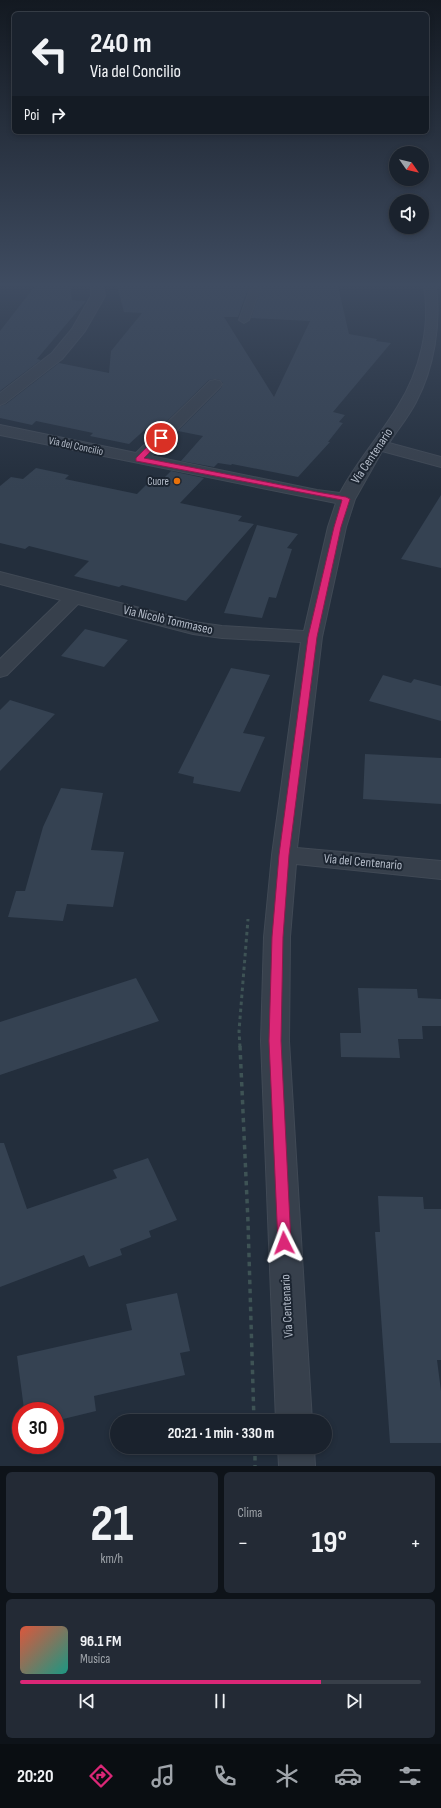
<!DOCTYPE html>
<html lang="it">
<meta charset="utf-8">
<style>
body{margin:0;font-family:"Sofia Sans Condensed",sans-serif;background:#232a35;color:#f1f3f6;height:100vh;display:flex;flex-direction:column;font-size:15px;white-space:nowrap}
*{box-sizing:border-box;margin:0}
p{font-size:13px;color:#9fa4aa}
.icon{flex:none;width:22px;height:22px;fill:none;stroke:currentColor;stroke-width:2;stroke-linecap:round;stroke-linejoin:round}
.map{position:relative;height:1466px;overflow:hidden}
.panel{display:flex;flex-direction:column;gap:6px;padding:6px;background:#0e1319;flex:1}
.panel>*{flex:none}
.banner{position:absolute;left:12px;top:12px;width:417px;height:122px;border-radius:6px;box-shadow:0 2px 6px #0003,0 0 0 1px #383f49;background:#1a222d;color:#f1f3f6;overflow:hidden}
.needle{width:26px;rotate:124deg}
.fabs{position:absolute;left:389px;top:146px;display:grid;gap:8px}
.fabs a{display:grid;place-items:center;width:40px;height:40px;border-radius:50%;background:#1a222d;box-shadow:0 2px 6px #0003,0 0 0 1px #383f49;font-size:20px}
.speed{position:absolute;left:12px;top:1402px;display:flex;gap:8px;font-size:20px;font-weight:700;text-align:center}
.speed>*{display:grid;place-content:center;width:52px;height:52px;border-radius:50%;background:#1a222d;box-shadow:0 2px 6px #0003,0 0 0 1px #383f49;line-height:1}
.speed .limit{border:6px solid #d22;background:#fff;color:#111}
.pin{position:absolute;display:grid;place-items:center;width:34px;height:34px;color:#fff;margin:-17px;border:2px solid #fff;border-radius:50%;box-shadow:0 1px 4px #0007}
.me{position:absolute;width:44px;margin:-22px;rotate:357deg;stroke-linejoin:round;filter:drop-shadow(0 0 3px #0008)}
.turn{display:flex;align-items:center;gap:14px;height:84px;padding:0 12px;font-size:18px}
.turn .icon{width:52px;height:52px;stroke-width:2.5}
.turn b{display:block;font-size:28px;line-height:34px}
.then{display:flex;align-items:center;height:38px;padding:0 12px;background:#0003;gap:8px;font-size:15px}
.big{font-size:30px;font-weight:700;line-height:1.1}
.panel .card{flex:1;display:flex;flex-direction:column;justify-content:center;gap:6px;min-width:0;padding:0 14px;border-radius:6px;background:#232a35}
.panel .dial{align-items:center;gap:0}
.dial b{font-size:52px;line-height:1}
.song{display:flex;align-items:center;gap:12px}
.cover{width:48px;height:48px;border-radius:6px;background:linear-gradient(135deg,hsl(10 70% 55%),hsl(170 70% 35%))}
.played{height:4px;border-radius:2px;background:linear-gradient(90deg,#db2777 75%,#383f49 75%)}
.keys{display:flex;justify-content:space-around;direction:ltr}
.heat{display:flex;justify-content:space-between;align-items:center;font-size:22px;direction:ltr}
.panel .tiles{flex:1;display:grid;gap:6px;grid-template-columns:1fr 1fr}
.card:last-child{grid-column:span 2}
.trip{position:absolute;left:110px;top:1414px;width:222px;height:40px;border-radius:20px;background:#1a222d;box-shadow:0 2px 6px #0003,0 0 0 1px #383f49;font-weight:700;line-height:40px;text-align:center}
.tabs{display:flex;height:64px;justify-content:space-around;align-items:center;background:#0a0e12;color:#9fa4aa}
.tabs .icon{width:28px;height:28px}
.tabs .on{color:#db2777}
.tabs b{font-size:18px;color:#f1f3f6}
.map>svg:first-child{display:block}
.building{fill:#354252}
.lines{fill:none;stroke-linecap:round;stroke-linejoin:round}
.lane-casing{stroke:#404955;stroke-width:2}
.street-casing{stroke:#404955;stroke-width:2}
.path-far1{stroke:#3e5355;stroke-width:3;stroke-dasharray:3.5 3.5;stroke-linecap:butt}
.path{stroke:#3e5355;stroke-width:3.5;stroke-dasharray:4.5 4.5;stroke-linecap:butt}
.lane{fill:#37404c;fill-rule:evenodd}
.street{fill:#37404c;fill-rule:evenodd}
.route{fill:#db2777;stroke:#8e194d}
.food-dot{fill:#e8710a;stroke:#1c2531;stroke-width:1.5}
.labels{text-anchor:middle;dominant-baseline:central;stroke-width:4;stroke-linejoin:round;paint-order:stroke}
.far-street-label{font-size:11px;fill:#b3bbc8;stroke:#1c2531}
.far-poi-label{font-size:11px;fill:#b3bbc8;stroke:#1c2531;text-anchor:end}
.street-label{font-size:13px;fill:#b3bbc8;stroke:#1c2531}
</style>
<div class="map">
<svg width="441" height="1466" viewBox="0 0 441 1466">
<rect width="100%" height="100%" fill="#232e3c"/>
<path class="building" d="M 35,286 L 70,286 L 72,300 L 86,301 L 37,359 L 41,360 L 0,391 L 0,331 Z
M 117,286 L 249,286 L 238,317 L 224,317 L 274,397 L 310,321 L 251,318 L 262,286 L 338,286 L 349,334 L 377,339 L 376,341 L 391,343 L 333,412 L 345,415 L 339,422 L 343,423 L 328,442 L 330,442 L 298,477 L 232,464 L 231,465 L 218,463 L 214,467 L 181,461 L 203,436 L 178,431 L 221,388 L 223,383 L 220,380 L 215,379 L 209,380 L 161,427 L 150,425 L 129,444 L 90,436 L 93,433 L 36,421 L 32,425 L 0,418 L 0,406 L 6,404 L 59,363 L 109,373 L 111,351 L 142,313 L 124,312 Z
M 36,468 L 69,475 L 65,479 L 137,494 L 153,478 L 162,480 L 171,471 L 204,478 L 180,503 L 242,516 L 238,521 L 254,524 L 186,601 L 122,585 L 119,587 L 74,576 L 89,561 L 29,546 L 25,549 L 0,543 L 0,486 L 11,477 L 23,479 Z
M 441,495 L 441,568 L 401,559 Z
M 257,525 L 298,534 L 287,548 L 292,549 L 276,598 L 269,597 L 262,618 L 224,613 Z
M 85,629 L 128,640 L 104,667 L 61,656 Z
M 231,668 L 270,675 L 243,733 L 265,737 L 240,792 L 193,783 L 194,777 L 178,773 Z
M 383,675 L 411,683 L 414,679 L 441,686 L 441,721 L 369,701 Z
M 10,700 L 55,714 L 0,771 L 0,710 Z
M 365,754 L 441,758 L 441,804 L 363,799 Z
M 61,788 L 103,793 L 91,850 L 124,852 L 113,907 L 67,904 L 63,921 L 8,917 L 16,891 L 25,891 L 43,827 Z
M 136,978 L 159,1021 L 0,1075 L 0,1022 Z
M 358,988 L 417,989 L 418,998 L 441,999 L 441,1026 L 422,1026 L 423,1039 L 398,1039 L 400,1058 L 341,1057 L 340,1033 L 361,1033 Z
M 0,1143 L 4,1143 L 27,1209 L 117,1178 L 113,1170 L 148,1158 L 177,1220 L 149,1231 L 151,1237 L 120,1249 L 122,1255 L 89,1267 L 84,1255 L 0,1287 Z
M 378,1196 L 423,1197 L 424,1209 L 441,1209 L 441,1360 L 437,1360 L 441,1391 L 441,1443 L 390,1443 L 375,1232 L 380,1232 Z
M 177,1293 L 190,1351 L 180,1353 L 185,1375 L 94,1396 L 96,1411 L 55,1421 L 55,1411 L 43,1411 L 42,1405 L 24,1409 L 17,1356 L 132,1330 L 126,1304 Z"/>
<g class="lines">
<g class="lane-casing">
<path id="lane" d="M 251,286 L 261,286 L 249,320 L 244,323 L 239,320 Z"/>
</g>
<g class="street-casing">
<path id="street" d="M 91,286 L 103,286 L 105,296 L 85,331 L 62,359 L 5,403 L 0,405 L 0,393 L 52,353 L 72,329 L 91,296 Z
M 424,286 L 436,286 C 441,324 434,368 416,402 C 409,416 398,429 389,443 L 441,457 L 441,467 L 382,451 L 355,499 L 346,527 L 322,637 L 297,848 L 441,861 L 441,879 L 296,864 L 290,937 L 289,1041 L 312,1421 L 276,1421 L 261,1041 L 264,937 L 272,855 L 301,642 L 222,638 L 193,634 L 78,604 L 7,675 L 0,677 L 0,659 L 61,600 L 0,584 L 0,572 L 194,622 L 222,626 L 304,631 L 328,527 L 336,503 L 0,435 L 0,425 L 136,453 L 210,381 L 215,380 L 220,381 L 222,384 L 220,387 L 151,456 L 317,490 L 340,493 C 356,462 380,436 398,406 C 420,371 431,326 424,286 Z
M 278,1447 L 314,1447 L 315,1466 L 279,1466 Z"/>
</g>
<path class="path-far1" d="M 240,1047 L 239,1031 L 248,919"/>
<path class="path" d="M 240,1046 L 248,1222 L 254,1421
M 255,1447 L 255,1466"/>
<use href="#lane" class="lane"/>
<use href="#street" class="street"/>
</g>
<linearGradient id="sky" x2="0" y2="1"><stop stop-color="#131921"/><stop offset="0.58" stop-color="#3f4c61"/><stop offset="1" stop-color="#3f4c61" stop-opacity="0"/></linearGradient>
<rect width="441" height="491" fill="url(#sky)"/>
<path class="route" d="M 158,436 L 164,438 L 144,458 L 317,492 L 346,497 L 350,499 L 341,527 L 317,637 L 289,855 L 283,937 L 281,1041 L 291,1243 L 289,1247 L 284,1249 L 280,1247 L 278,1243 L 269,1041 L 272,937 L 279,855 L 308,637 L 334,527 L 342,500 L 136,461 L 136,458 Z"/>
<circle class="food-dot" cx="177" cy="481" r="4"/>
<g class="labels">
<g class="far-street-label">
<text transform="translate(76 446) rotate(12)">Via del Concilio</text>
</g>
<g class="far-poi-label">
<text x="169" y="481">Cuore</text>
</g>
<g class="street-label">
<text transform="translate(372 456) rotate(-56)">Via Centenario</text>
<text transform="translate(168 620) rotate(13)">Via Nicolò Tommaseo</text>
<text transform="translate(363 862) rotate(5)">Via del Centenario</text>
<text transform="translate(287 1306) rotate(-93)">Via Centenario</text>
</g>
</g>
</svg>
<div class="fabs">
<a><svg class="needle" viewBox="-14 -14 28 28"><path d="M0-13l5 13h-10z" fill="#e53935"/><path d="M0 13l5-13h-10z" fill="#9fa4aa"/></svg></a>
<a><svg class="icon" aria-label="sound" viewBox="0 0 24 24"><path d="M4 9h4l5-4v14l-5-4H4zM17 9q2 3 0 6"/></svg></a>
</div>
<div class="speed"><div class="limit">30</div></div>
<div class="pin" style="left:161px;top:438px;background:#d93025"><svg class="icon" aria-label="arrive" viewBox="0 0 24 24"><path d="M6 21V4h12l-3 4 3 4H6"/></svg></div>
<svg class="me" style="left:284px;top:1243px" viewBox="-20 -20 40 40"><path d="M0-17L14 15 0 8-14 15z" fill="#db2777" stroke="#fff" stroke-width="4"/></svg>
<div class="trip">20:21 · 1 min · 330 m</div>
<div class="banner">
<div class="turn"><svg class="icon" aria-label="left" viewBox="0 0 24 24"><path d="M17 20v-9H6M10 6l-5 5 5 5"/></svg><div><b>240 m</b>Via del Concilio</div></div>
<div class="then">Poi<svg class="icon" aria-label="right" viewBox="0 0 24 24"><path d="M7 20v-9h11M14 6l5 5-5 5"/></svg></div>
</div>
</div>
<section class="panel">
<div class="tiles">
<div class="card dial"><b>21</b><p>km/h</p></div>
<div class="card"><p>Clima</p>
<div class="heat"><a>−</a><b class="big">19°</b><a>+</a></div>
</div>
<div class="card">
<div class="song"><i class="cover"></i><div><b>96.1 FM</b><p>Musica</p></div></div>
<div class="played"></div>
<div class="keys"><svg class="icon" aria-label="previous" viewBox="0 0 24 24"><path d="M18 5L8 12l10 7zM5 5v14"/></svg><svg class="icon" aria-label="pause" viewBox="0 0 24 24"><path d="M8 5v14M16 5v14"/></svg><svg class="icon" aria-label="next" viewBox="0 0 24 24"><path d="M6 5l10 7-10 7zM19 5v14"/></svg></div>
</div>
</div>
</section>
<nav class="tabs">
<b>20:20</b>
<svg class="icon on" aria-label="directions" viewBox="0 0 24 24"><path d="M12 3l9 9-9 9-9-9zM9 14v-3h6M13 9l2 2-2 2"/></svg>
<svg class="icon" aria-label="music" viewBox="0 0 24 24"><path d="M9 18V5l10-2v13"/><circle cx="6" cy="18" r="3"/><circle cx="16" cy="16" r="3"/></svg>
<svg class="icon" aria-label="phone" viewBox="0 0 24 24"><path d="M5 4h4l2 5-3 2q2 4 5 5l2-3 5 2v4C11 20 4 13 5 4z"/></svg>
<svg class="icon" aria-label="climate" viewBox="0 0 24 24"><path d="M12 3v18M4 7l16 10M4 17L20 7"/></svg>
<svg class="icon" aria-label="car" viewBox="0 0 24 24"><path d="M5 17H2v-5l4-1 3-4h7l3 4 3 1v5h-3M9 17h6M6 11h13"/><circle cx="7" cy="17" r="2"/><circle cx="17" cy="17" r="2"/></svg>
<svg class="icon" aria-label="filters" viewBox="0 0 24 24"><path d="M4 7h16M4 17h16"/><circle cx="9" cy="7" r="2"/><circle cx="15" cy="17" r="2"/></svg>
</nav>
